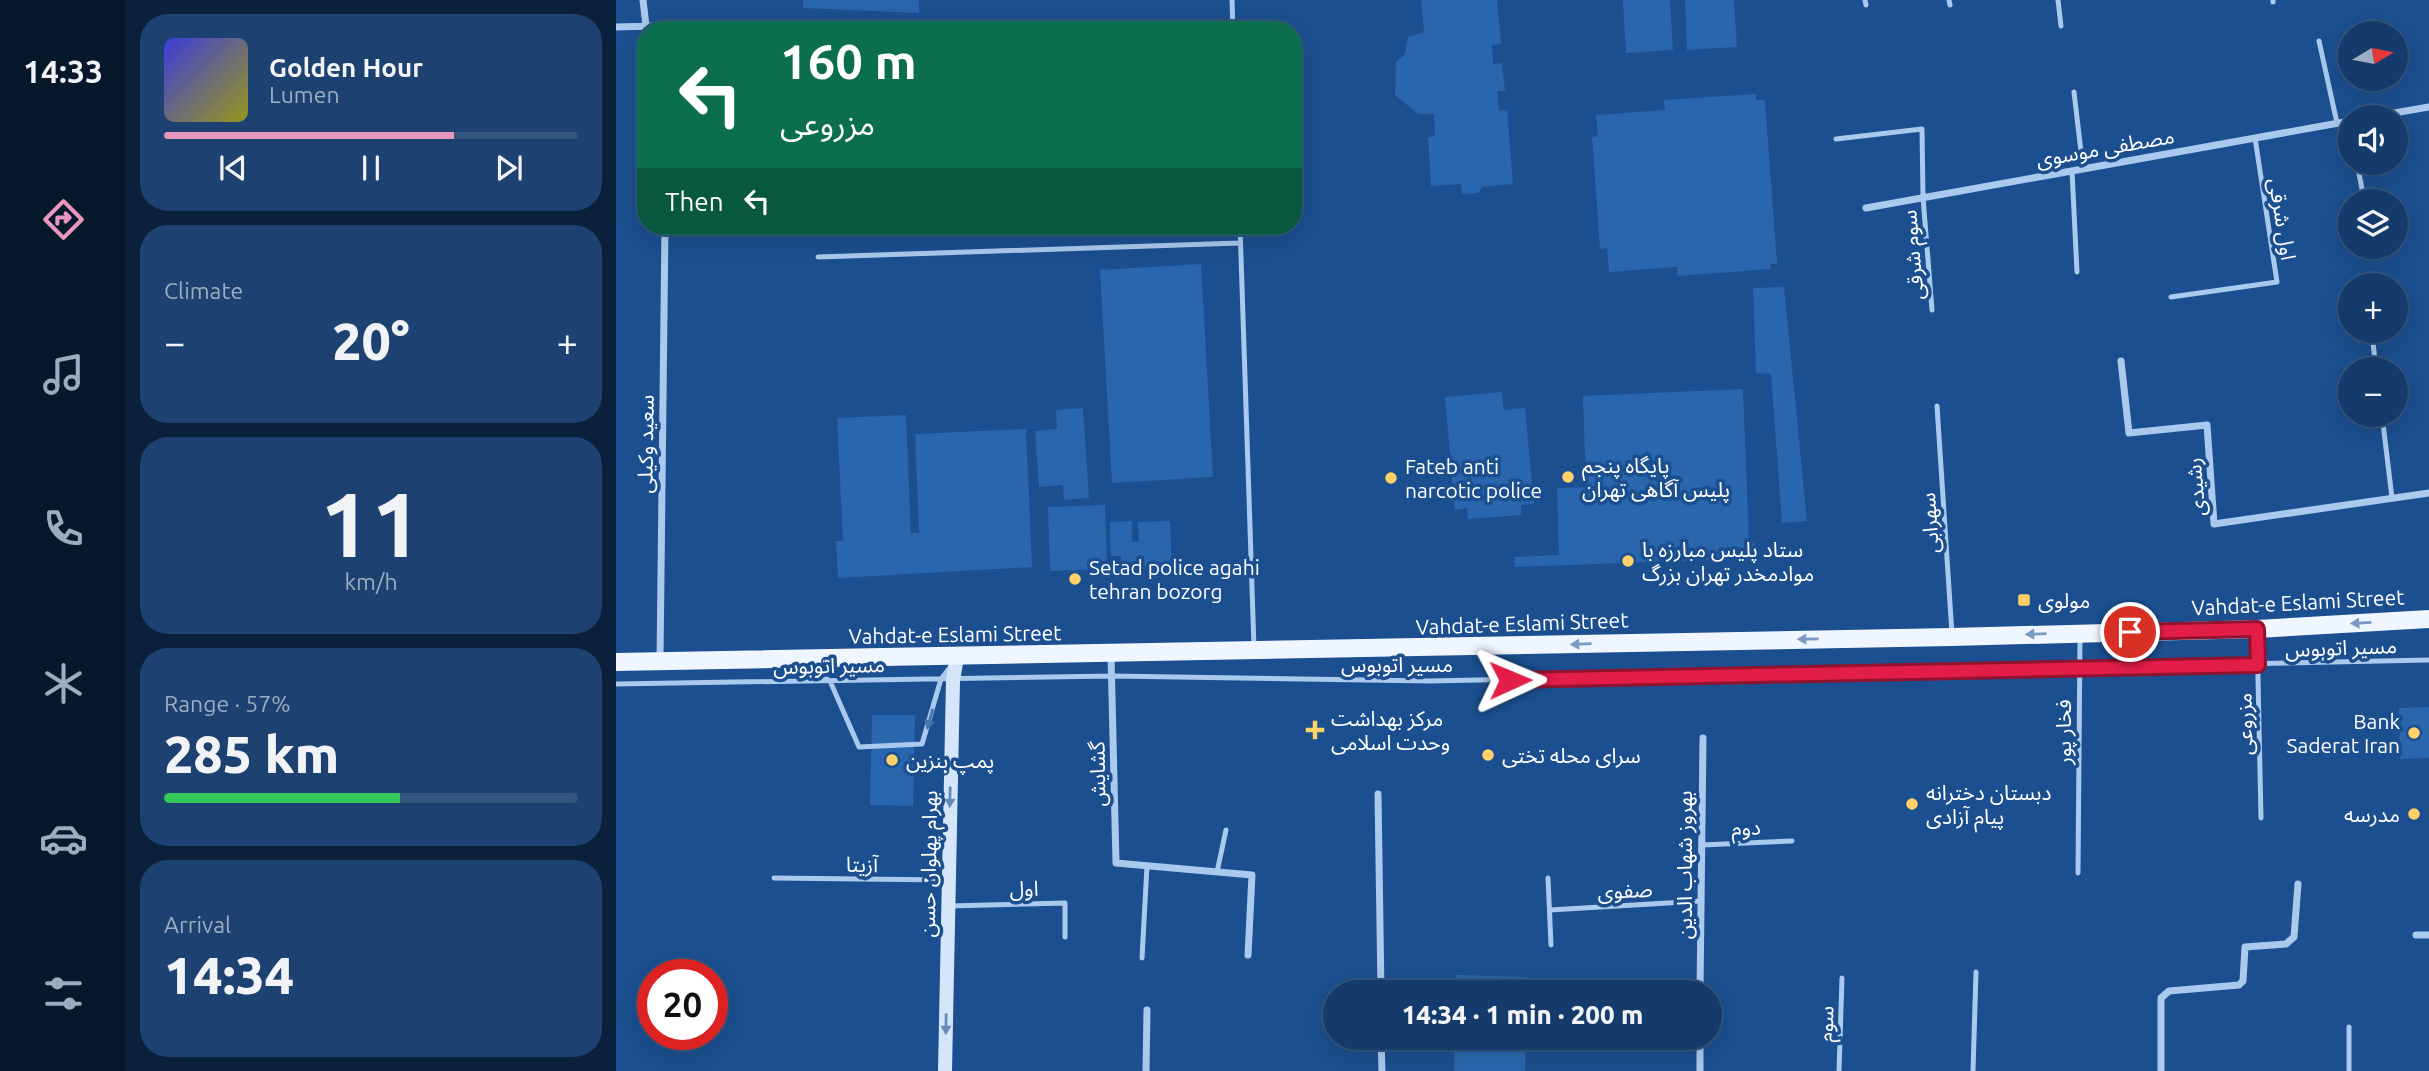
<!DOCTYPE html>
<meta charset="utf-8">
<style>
body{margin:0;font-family:Ubuntu,"Noto Sans Arabic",sans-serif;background:#1d4271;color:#f1f3f6;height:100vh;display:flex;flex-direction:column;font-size:26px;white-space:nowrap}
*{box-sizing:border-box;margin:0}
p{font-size:23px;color:#9dadc1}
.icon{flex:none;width:38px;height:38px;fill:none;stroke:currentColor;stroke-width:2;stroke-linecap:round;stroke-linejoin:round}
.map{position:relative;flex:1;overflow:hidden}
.sheet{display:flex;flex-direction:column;gap:14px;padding:14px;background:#0b203b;width:490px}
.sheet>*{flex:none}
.hud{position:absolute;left:21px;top:21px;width:665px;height:214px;border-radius:28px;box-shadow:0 7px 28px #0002,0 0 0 2px #33557e;background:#0b6e4f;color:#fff;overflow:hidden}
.needle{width:46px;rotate:80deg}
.buttons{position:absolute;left:1722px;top:21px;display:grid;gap:14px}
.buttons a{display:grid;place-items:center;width:70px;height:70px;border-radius:50%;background:#143b6b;box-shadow:0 7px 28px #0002,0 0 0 2px #33557e;font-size:35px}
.speed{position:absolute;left:21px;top:959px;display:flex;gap:14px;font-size:35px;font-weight:700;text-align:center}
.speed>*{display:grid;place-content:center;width:91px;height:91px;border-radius:50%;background:#143b6b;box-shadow:0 7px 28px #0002,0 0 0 2px #33557e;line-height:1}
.speed .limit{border:10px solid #d22;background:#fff;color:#111}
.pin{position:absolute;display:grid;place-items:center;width:60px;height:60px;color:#fff;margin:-30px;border:4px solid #fff;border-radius:50%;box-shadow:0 2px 7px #0007}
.me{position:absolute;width:77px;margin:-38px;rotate:89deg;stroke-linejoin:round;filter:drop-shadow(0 0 5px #0008)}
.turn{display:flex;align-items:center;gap:24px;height:147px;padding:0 28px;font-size:32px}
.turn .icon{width:91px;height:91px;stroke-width:2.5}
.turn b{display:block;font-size:49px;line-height:60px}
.then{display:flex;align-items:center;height:66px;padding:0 28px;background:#0003;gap:14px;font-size:26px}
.big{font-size:52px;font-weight:800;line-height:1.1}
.sheet .card{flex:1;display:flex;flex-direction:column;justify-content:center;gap:10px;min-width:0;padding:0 24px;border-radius:28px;background:#1d4271}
.sheet .dial{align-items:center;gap:0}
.dial b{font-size:91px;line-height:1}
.song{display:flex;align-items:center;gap:21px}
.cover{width:84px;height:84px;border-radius:10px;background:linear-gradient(135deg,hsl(240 70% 55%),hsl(60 70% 35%))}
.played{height:7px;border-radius:4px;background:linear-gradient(90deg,#e797bd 70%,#33557e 70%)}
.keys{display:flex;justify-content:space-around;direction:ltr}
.heat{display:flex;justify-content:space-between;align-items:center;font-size:38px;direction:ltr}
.charge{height:10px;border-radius:5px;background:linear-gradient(90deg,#34c759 57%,#33557e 0)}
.trip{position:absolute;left:707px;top:980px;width:399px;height:70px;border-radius:35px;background:#143b6b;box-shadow:0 7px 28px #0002,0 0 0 2px #33557e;font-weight:800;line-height:70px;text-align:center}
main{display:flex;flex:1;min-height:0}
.tab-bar{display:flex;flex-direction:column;width:126px;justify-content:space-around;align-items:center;background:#08182b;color:#9dadc1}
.tab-bar .icon{width:49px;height:49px}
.tab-bar .active{color:#e797bd}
.tab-bar b{font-size:32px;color:#f1f3f6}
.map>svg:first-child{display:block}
.building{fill:#2a66ad}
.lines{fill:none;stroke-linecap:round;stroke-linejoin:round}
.lane{stroke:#a9c9ee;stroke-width:5}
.street{stroke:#a9c9ee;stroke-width:7}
.secondary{stroke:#d6e6fa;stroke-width:14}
.primary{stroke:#f0f6ff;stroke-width:18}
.oneway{fill:#7b9ac1}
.oneway2{fill:#4674ac}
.oneway3{fill:#668bba}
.route-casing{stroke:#92132f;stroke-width:18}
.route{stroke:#e11d48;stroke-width:12}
.poi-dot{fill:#ffd166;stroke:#1b4f8f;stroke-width:2.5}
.labels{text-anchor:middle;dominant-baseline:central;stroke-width:7;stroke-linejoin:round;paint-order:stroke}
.street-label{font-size:21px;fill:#fff;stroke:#1b4f8f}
.poi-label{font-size:21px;fill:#fff;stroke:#1b4f8f;text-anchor:start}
</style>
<main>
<nav class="tab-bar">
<b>14:33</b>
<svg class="icon active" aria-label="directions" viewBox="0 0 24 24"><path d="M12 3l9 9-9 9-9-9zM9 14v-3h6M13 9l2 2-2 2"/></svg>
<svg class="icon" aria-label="music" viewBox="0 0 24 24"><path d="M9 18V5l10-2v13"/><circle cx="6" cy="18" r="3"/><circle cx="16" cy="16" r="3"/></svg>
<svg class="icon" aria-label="phone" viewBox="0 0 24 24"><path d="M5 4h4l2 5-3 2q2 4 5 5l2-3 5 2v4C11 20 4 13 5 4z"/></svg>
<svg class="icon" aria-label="climate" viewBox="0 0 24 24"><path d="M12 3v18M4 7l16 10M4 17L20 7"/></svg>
<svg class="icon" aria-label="car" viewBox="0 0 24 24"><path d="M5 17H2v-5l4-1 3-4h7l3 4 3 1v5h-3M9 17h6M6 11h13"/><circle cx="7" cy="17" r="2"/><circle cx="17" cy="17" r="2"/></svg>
<svg class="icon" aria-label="filters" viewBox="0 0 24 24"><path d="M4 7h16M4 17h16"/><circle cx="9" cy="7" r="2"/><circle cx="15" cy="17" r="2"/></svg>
</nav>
<section class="sheet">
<div class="card">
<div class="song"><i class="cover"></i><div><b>Golden Hour</b><p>Lumen</p></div></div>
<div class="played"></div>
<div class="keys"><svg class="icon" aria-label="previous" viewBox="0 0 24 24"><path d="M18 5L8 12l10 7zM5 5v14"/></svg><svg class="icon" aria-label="pause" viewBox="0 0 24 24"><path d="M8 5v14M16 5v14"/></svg><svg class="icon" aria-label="next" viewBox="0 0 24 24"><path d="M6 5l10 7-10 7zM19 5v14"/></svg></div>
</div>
<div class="card"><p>Climate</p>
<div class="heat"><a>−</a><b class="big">20°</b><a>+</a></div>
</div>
<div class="card dial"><b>11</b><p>km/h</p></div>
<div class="card"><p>Range · 57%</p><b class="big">285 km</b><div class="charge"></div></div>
<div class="card"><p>Arrival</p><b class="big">14:34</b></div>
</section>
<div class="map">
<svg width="1813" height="1071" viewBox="0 0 1813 1071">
<rect width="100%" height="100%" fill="#1b4f8f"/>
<path class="building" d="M 187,0 L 303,0 L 303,13 L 187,8 Z
M 805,0 L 881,0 L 885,44 L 876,45 L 877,64 L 886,63 L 889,91 L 881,91 L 883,111 L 891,110 L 897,184 L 866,187 L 862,193 L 846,194 L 845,184 L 815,186 L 812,137 L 819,136 L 818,114 L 802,114 L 779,95 L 780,62 L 789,54 L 792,37 L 808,32 Z
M 1007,0 L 1054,0 L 1057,50 L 1010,53 Z
M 1069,0 L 1118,0 L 1121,47 L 1071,50 Z
M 1140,94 L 1140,100 L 1149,100 L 1161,264 L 1154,264 L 1155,269 L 1062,276 L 1061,267 L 993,272 L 991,248 L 984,249 L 976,137 L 982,136 L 980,115 L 1049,110 L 1048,100 Z
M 585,264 L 597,477 L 496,483 L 484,270 Z
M 1168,287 L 1191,521 L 1166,523 L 1155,374 L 1140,373 L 1137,288 Z
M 1127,389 L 1133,542 L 1138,542 L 1139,558 L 899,567 L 898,557 L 943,555 L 941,488 L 970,487 L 967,396 Z
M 886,392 L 888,410 L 909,408 L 918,504 L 905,505 L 905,515 L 852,519 L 851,508 L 839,510 L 829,397 Z
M 467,408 L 473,498 L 448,500 L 447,485 L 423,487 L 419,431 L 441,429 L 440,410 Z
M 290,415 L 295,533 L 303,533 L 299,434 L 410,429 L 416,567 L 222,578 L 220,541 L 227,541 L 221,418 Z
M 489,505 L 491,569 L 434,571 L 432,507 Z
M 516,521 L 516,542 L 523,542 L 522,522 L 554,521 L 556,566 L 506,567 L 505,556 L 495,556 L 494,522 Z
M 1813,707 L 1813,758 L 1784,759 L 1783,708 Z
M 256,715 L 299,715 L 297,806 L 254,805 Z
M 840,975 L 911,977 L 911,992 L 840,992 Z
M 839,1038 L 910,1038 L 909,1071 L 838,1071 Z"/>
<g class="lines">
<path class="lane" d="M 616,0 L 617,30
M 1249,0 L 1250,5
M 1333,0 L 1334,5
M 1442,0 L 1445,26
M 1657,0 L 1657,2
M 1703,41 L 1721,123
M 1458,92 L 1467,169
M 1220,139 L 1306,129 L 1307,197 L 1316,310
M 1741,163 L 1746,189
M 1456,171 L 1461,272
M 624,226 L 638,648
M 202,257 L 624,243
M 1555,297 L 1661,282 L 1639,138
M 1757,343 L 1760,369
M 1321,406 L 1336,634
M 1766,415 L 1776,498
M 1641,632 L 1645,818
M 186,665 L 214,681 L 243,747 L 306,744 L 325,679 L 335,666
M 0,684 L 497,676 L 814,681 L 1813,660
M 1086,845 L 1176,841
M 601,872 L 610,830
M 1462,873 L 1464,638
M 158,878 L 330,880
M 932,878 L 935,945
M 332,906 L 449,903 L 449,937
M 934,910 L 1085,901
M 526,958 L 531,866
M 1223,1071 L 1226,978
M 1357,1071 L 1360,972
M 1733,1071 L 1733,1027"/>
<path class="street" d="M 27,0 L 30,26
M 0,27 L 38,26 L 48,30
M 1755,117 L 1813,107
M 1250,208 L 1734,121
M 1505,361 L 1513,433 L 1591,425 L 1598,524 L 1813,493
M 495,655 L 500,863 L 636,875 L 632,955
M 44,661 L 49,226
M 762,794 L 765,992
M 1800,935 L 1813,935
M 1084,992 L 1087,738
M 765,1038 L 766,1071
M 530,1071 L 531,1010
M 1084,1071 L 1084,1038
M 1545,1071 L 1545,998 L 1553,991 L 1623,985 L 1627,981 L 1629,947 L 1670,944 L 1678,937 L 1682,884"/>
<path class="secondary" d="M 329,1071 L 337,680 L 341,657"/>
<path class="primary" d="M 0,662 L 1336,637 L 1641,629 L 1813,619"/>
</g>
<defs><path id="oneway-solid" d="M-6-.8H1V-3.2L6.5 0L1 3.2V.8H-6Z" transform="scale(1.75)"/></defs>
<g class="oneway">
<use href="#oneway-solid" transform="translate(1745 623) rotate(177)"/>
<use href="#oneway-solid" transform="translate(1420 634) rotate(178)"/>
<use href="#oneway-solid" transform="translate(1192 639) rotate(179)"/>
<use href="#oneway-solid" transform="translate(965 644) rotate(178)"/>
</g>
<use class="oneway2" href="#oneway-solid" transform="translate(314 719) rotate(106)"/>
<g class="oneway3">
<use href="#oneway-solid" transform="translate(334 797) rotate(91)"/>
<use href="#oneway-solid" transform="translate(330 1024) rotate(91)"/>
</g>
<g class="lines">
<g class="route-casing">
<path id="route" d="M 894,680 L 1642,665 L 1641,629 L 1514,632"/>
</g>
<use href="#route" class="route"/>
</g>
<g class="poi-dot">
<circle cx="952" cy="477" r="7"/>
<circle cx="775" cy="478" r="7"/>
<circle cx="1012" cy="561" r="7"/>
<circle cx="459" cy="579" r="7"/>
<rect x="1401" y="593" width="14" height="14" rx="3.5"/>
<path d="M695.5 719.5h7v7h7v7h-7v7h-7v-7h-7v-7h7z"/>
<circle cx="1798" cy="733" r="7"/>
<circle cx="872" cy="755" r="7"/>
<circle cx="276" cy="760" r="7"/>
<circle cx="1296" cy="804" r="7"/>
<circle cx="1798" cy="814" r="7"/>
</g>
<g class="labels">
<g class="street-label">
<text transform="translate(1489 147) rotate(-10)">مصطفی موسوی</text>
<text transform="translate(1667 219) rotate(81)">اول شرقی</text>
<text transform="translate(1296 255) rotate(-95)">سوم شرقی</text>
<text transform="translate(29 444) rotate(-89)">سعید وکیلی</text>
<text transform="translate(1579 487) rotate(-95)">رشیدی</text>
<text transform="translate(1313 523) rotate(-94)">سهرابی</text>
<text transform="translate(1682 602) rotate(-3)">Vahdat-e Eslami Street</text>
<text transform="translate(906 623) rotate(-2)">Vahdat-e Eslami Street</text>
<text transform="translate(339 634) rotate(-1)">Vahdat-e Eslami Street</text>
<text transform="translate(1725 647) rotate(-2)">مسیر اتوبوس</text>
<text x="781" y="664">مسیر اتوبوس</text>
<text transform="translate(213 665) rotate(-1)">مسیر اتوبوس</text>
<text transform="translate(1628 724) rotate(-91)">مزروعی</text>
<text transform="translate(1447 732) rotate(-90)">فخار پور</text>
<text transform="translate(481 774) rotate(-91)">گشایش</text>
<text transform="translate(1130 827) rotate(-2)">دوم</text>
<text transform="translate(246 864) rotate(1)">آزیتا</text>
<text transform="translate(312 864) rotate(-89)">بهرام پهلوان حسن</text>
<text transform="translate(1068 865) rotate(-90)">بهروز شهاب الدین</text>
<text transform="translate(408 888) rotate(-1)">اول</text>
<text transform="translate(1009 890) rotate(-3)">صفوی</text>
<text transform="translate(1209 1024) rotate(-88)">سوم</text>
</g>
<g class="poi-label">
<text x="966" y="465">پایگاه پنجم<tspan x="966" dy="24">پلیس آگاهی تهران</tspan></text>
<text x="789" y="466">Fateb anti<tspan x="789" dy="24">narcotic police</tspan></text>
<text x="1026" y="549">ستاد پلیس مبارزه با<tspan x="1026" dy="24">موادمخدر تهران بزرگ</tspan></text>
<text x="473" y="567">Setad police agahi<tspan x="473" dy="24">tehran bozorg</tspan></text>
<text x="1422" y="600">مولوی</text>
<text x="715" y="718">مرکز بهداشت<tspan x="715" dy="24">وحدت اسلامی</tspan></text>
<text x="1784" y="721" text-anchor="end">Bank<tspan x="1784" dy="24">Saderat Iran</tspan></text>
<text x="886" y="755">سرای محله تختی</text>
<text x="290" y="760">پمپ بنزین</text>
<text x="1310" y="792">دبستان دخترانه<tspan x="1310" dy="24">پیام آزادی</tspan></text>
<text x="1784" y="814" text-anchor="end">مدرسه</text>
</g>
</g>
</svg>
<div class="buttons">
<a><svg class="needle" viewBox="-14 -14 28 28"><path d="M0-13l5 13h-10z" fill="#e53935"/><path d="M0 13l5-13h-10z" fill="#9dadc1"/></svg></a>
<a><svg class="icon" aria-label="sound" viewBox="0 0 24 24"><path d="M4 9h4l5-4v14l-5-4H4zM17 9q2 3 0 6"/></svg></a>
<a><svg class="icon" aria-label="layers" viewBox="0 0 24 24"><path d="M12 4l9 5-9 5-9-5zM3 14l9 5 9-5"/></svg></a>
<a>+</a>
<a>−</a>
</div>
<div class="speed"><div class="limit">20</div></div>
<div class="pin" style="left:1514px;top:632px;background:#d93025"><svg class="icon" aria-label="arrive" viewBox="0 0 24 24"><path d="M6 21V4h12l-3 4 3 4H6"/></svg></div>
<svg class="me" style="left:894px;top:680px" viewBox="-20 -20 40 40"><path d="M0-17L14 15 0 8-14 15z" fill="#e11d48" stroke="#fff" stroke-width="4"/></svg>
<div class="trip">14:34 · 1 min · 200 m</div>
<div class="hud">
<div class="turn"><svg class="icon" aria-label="left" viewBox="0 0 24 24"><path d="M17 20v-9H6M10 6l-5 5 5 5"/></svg><div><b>160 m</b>مزروعی</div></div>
<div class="then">Then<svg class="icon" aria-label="left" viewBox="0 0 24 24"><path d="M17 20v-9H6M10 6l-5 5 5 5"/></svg></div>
</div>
</div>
</main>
